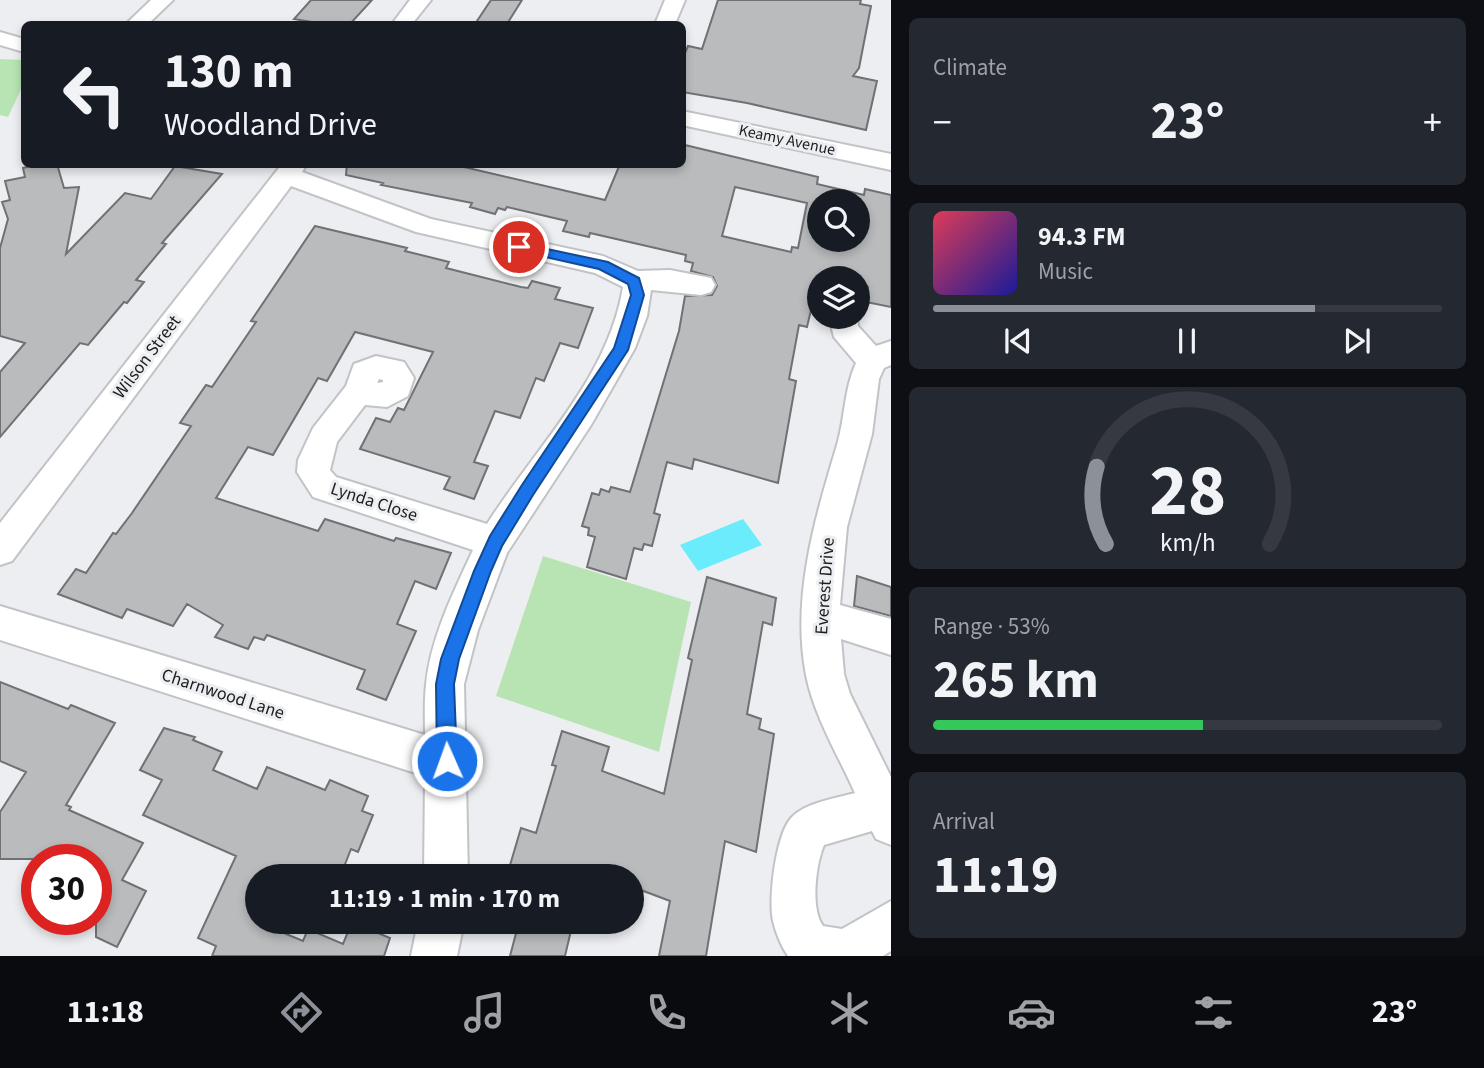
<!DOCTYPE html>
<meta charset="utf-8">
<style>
body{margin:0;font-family:"Source Sans 3",sans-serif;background:#242831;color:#f1f3f6;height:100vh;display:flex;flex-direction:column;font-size:26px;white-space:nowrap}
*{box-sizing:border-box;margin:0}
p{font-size:23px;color:#9ea1a6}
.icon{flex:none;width:38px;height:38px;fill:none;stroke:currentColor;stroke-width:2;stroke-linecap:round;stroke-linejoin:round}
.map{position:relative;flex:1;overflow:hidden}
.side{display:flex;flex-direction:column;gap:18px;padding:18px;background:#0d0f14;width:593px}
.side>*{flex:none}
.banner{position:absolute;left:21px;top:21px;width:665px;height:147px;border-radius:10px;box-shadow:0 4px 10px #0003;background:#171b24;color:#f1f3f6;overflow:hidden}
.buttons{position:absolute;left:807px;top:189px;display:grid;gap:14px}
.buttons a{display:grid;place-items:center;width:63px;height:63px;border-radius:50%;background:#171b24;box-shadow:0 4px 10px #0003;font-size:35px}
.speed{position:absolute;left:21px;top:844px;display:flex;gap:14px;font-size:35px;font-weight:700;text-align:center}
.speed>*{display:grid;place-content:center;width:91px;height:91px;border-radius:50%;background:#171b24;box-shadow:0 4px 10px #0003;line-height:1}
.speed .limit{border:10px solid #d22;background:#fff;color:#111}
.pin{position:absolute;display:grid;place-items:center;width:60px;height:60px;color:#fff;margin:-30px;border:4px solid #fff;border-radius:50%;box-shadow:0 2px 7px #0007}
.me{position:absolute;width:77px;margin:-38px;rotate:358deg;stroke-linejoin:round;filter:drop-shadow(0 0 5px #0008)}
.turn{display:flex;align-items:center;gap:24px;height:147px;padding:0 28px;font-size:32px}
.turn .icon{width:91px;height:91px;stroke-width:2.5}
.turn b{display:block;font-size:49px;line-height:60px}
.big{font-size:52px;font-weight:700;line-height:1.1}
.side .card{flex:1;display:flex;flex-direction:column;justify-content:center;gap:10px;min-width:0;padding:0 24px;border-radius:10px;background:#242831}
.side .dial{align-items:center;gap:0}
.dial svg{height:182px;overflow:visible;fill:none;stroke:#363941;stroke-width:7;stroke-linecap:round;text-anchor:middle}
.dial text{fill:#f1f3f6;stroke:none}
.song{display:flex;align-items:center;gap:21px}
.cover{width:84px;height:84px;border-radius:10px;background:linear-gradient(135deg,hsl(350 70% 55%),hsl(240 70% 35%))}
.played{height:7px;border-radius:4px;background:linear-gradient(90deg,#8c9099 75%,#363941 75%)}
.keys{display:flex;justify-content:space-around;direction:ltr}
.heat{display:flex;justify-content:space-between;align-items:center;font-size:38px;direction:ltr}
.charge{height:10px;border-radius:5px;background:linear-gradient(90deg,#34c759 53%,#363941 0)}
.trip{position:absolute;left:245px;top:864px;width:399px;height:70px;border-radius:35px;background:#171b24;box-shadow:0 4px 10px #0003;font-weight:700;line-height:70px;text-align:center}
.menu{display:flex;height:112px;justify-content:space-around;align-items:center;background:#090b0e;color:#9ea1a6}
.menu .icon{width:49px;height:49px}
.menu .selected{color:#8c9099}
.menu b{font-size:32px;color:#f1f3f6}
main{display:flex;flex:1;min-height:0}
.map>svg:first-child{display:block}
.green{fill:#b8e4b4}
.water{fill:#6aecfd}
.building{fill:#b9bbbd;stroke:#707174;stroke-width:2;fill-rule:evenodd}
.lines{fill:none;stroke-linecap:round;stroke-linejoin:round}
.minor-casing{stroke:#c2c3c6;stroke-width:4}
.minor{fill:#fff;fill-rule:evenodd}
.route{fill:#1a73e8;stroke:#114b97;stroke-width:2}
.labels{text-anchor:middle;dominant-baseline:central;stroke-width:6;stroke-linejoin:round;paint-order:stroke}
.far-street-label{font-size:16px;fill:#1c1d1e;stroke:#edeef1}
.street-label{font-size:18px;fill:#1c1d1e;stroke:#edeef1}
</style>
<main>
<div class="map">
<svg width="891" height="956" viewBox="0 0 891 956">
<rect width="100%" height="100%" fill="#edeef1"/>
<path class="green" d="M 0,59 L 24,60 L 24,83 L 8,117 L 0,115 Z
M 543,556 L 691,602 L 659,752 L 496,696 Z"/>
<path class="water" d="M 743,519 L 762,545 L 698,571 L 680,545 Z"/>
<path class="building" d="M 311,0 L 372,0 L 350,24 L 324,24 L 294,19 Z
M 491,0 L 522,0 L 507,24 L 475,24 Z
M 718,0 L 861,0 L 860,4 L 871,6 L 859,68 L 853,76 L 877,81 L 866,130 L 747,103 L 682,92 L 682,60 L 688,46 L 702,49 Z
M 685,145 L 818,177 L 817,184 L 864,195 L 865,189 L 891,195 L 891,307 L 866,302 L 868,287 L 858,285 L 858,278 L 819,276 L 807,327 L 799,325 L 789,379 L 796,381 L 778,483 L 694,459 L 692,469 L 667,462 L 654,513 L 660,515 L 652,546 L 644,544 L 642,550 L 634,548 L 626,579 L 587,567 L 595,537 L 588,535 L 589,528 L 582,526 L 592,493 L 599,495 L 601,489 L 609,492 L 611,487 L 630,492 L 679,331 L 685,296 L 712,295 L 717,286 L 713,277 L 691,271 L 693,263 L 685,261 L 686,255 L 590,233 L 589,237 L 563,231 L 567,221 L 507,207 L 505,210 L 498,208 L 495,214 L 470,207 L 472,203 L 381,185 L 383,183 L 346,175 L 347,164 L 451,164 L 605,200 L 620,164 L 682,164 ZM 735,187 L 807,203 L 798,248 L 792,247 L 791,252 L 722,236 ZM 819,201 L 858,201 L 858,240 L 819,240 Z
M 38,164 L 57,164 L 64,188 L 79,187 L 66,254 L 125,193 L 151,199 L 175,166 L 222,174 L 162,243 L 166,244 L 136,280 L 144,282 L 127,303 L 124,302 L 88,345 L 80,343 L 0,437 L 0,372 L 25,343 L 0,336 L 0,248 L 8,219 L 2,202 L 10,200 L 5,181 L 25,177 L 23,168 Z
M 315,226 L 407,248 L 405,251 L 449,262 L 446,268 L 521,287 L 528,288 L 532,281 L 560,288 L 555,299 L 593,308 L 578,348 L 560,343 L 544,381 L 536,378 L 520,418 L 495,411 L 474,462 L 488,466 L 474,499 L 444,489 L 450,477 L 360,449 L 376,418 L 390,422 L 398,408 L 404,410 L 433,352 L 355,332 L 327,381 L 318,378 L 273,455 L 248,447 L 216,498 L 318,531 L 325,519 L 394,541 L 396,538 L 451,553 L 436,589 L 415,581 L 397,624 L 416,631 L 386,700 L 357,689 L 365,670 L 267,635 L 264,640 L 254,637 L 248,649 L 215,637 L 223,625 L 187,604 L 173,626 L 127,609 L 122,618 L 58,594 L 76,569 L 86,573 L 113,533 L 116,534 L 132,513 L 191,426 L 180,423 L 206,385 L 212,387 L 256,322 L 251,321 Z
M 857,576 L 891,587 L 891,616 L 854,606 Z
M 707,577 L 776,598 L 772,625 L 763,622 L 747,714 L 761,719 L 759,729 L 774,734 L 756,852 L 725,841 L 706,956 L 659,956 L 670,901 L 633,887 L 635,877 L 521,877 L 508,872 L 521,828 L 536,833 L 556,766 L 552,765 L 562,731 L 609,747 L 602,771 L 664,794 L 692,660 L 688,658 Z
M 0,682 L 68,709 L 71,705 L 115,723 L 66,805 L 71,807 L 69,810 L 143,843 L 122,880 L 146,891 L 117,947 L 96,937 L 96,859 L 0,859 L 0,812 L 26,772 L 0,761 Z
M 164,728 L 195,737 L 193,740 L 222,752 L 213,770 L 257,789 L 267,767 L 325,790 L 330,780 L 368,796 L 362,811 L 373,815 L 358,852 L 351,849 L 340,877 L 257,877 L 257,922 L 303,941 L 308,929 L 343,944 L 352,922 L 390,938 L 384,956 L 212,956 L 216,946 L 198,938 L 236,856 L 143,815 L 162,780 L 140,770 Z
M 519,922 L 573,922 L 565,956 L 510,956 Z"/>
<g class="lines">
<g class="minor-casing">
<path id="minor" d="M 151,0 L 173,0 L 148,24 L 126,24 Z
M 410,0 L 431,0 L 412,24 L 392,24 Z
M 665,0 L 685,0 L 675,24 L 655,24 Z
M 0,32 L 24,39 L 24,52 L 0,45 Z
M 682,111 L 891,154 L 891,170 L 682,125 Z
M 282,164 L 307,164 L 302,172 L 431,219 L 603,256 L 638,271 L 670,270 L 711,278 L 715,285 L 711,292 L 701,295 L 651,290 L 647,316 L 635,348 L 591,425 L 507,553 L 478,630 L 464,684 L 468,877 L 424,877 L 425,776 L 0,640 L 0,606 L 425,735 C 425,719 424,702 426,685 C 430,639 454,591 473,550 L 313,497 L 297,472 L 298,460 L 313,428 L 346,386 L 354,364 L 376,356 L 404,362 L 414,378 L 408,396 L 387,407 L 365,405 L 337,442 L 330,470 L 336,477 L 487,524 C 535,448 608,379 623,287 L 595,273 L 416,232 L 291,186 L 12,561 L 0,565 L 0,523 ZM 379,379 L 383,380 L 383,382 L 377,383 Z
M 829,317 L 857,317 L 858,326 L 876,346 L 891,341 L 891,365 L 884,368 L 879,379 L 872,434 L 847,527 L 840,605 L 891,619 L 891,655 L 841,639 L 844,674 L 850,694 L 891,777 L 891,845 L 876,839 L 872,831 L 824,845 C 816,864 810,908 823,926 L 842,929 L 891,901 L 891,951 L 883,956 L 788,956 C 781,946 776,933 773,921 C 768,899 776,831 793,816 C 808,802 837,798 855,793 C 838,755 814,716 806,675 C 791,598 815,518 837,445 C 845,418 844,389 856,363 L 834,337 Z
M 418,922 L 464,922 L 457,956 L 411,956 Z"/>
</g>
<use href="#minor" class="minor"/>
</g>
<path class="route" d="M 519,243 L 608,262 L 639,278 L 644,295 L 628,350 L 533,495 L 502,546 L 491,571 L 459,659 L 454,684 L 457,761 L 454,768 L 447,771 L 440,768 L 437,761 L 436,684 L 441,659 L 474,571 L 490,536 L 522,485 L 614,348 L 631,295 L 628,284 L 599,269 L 514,250 L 513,247 Z"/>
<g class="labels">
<g class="far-street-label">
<text transform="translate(787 140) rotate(12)">Keamy Avenue</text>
</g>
<g class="street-label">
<text transform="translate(147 357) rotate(-53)">Wilson Street</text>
<text transform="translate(374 502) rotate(18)">Lynda Close</text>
<text transform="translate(825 586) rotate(-86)">Everest Drive</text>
<text transform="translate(223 694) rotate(18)">Charnwood Lane</text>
</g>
</g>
</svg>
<div class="buttons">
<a><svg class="icon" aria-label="search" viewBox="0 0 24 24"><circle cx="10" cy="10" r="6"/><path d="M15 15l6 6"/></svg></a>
<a><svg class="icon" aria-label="layers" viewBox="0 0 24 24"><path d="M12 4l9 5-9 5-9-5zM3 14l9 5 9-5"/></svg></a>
</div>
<div class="speed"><div class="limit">30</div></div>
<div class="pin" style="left:519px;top:247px;background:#d93025"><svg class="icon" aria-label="arrive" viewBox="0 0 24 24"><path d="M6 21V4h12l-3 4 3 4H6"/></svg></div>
<svg class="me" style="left:447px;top:761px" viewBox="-20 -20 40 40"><circle r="17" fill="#1a73e8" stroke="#fff" stroke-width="3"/><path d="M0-11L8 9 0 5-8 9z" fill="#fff"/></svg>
<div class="trip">11:19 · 1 min · 170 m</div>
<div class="banner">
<div class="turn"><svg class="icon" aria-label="left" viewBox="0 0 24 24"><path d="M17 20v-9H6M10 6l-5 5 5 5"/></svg><div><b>130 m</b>Woodland Drive</div></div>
</div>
</div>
<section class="side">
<div class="card"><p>Climate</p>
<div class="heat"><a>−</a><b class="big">23°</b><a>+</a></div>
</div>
<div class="card">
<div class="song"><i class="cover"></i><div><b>94.3 FM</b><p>Music</p></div></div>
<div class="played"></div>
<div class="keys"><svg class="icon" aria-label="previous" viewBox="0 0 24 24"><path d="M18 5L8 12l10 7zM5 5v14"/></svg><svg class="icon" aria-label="pause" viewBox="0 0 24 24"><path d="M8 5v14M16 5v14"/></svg><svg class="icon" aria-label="next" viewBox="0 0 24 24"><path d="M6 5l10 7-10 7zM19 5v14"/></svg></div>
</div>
<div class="card dial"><svg viewBox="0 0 100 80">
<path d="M14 69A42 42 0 1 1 86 69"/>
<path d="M14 69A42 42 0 0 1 10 35" stroke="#8c9099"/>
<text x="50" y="56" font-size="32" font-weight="700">28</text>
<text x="50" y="72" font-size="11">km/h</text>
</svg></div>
<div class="card"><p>Range · 53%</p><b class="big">265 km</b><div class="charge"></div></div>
<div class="card"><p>Arrival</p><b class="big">11:19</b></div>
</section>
</main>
<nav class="menu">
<b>11:18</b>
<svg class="icon selected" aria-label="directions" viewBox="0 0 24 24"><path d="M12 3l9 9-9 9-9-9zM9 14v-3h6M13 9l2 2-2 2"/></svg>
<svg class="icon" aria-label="music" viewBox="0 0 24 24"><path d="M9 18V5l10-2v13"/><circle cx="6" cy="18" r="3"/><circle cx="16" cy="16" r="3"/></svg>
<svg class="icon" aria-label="phone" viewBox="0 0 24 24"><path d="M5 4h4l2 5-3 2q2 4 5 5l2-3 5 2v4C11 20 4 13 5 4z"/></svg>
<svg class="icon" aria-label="climate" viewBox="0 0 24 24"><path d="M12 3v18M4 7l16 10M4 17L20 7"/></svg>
<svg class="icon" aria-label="car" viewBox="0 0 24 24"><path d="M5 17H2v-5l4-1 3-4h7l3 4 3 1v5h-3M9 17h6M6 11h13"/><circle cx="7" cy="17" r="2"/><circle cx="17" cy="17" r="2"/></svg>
<svg class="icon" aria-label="filters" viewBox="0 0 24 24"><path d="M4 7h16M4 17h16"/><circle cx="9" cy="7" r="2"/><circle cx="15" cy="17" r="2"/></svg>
<b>23°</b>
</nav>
